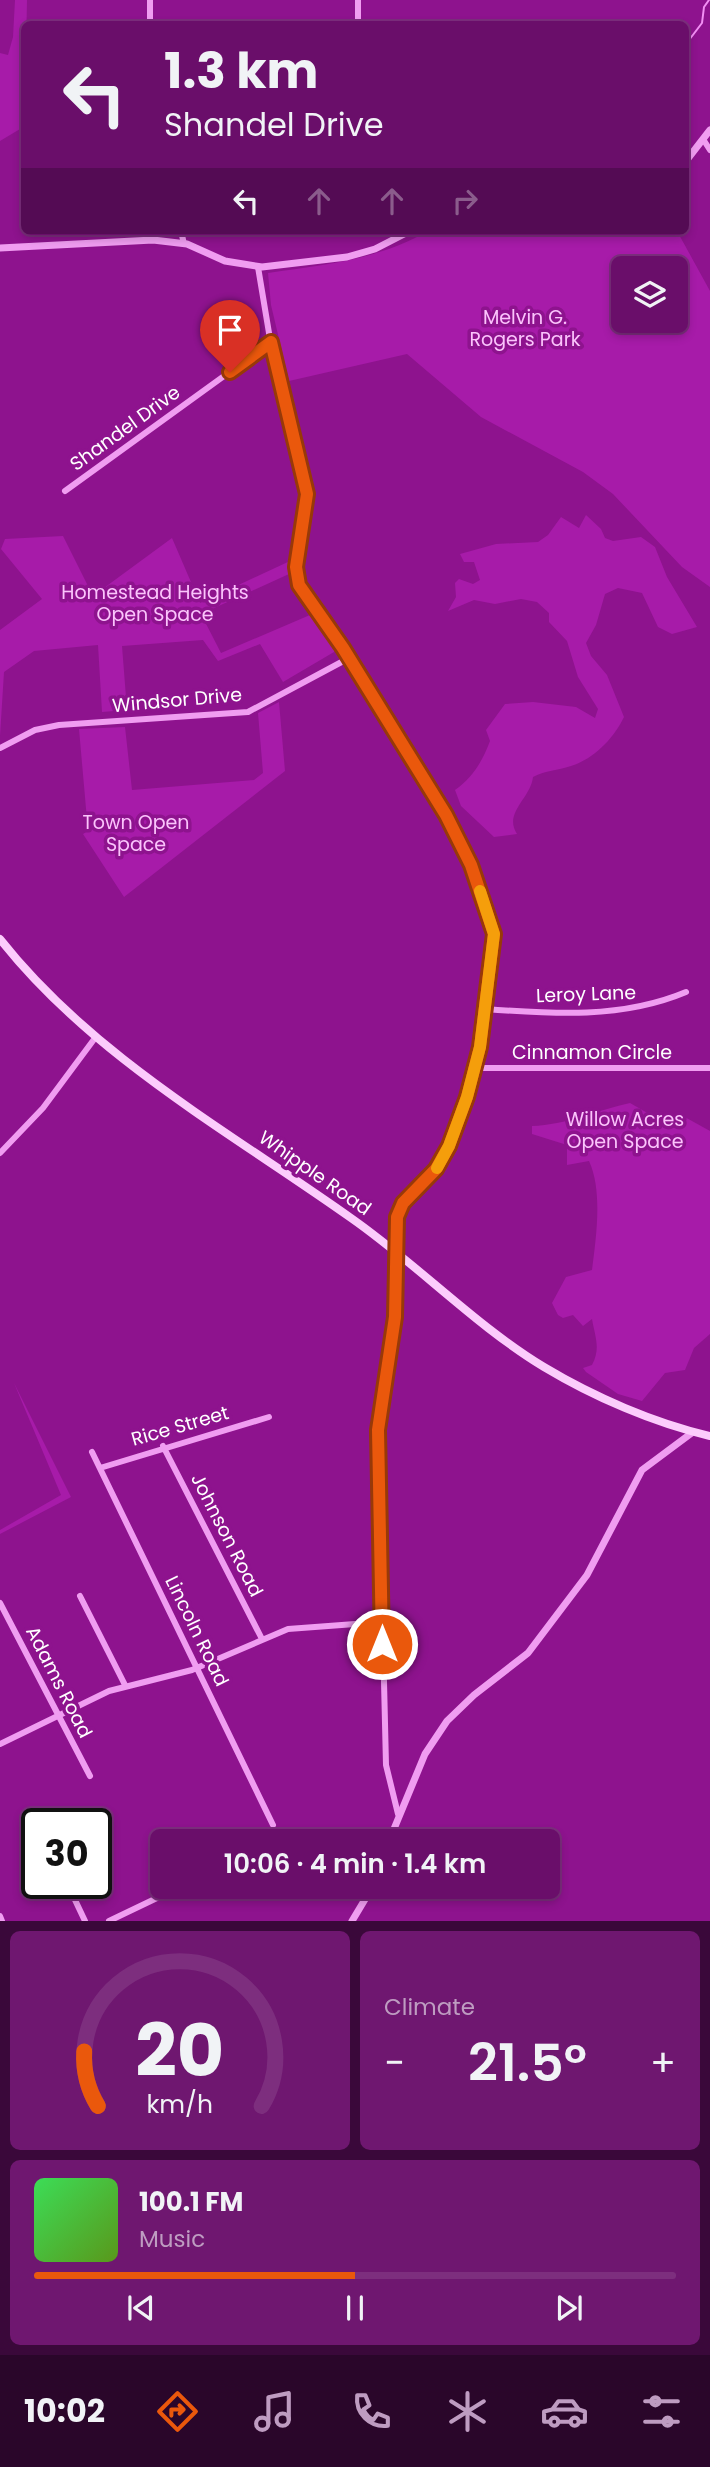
<!DOCTYPE html>
<meta charset="utf-8">
<style>
body{margin:0;font-family:Poppins,sans-serif;background:#6f1770;color:#f1f3f6;height:100vh;display:flex;flex-direction:column;font-size:26px;white-space:nowrap}
*{box-sizing:border-box;margin:0}
p{font-size:23px;color:#be9cc1}
.icon{flex:none;width:38px;height:38px;fill:none;stroke:currentColor;stroke-width:2;stroke-linecap:round;stroke-linejoin:round}
.map{position:relative;height:1921px;overflow:hidden}
.side{display:flex;flex-direction:column;gap:10px;padding:10px;background:#3a083a;flex:1}
.side>*{flex:none}
.guide{position:absolute;left:21px;top:21px;width:668px;height:214px;border-radius:10px;box-shadow:0 4px 10px #0003,0 0 0 2px #7d2e7e;background:#6a0e6a;color:#f1f3f6;overflow:hidden}
.controls{position:absolute;left:611px;top:256px;display:grid;gap:14px}
.controls a{display:grid;place-items:center;width:77px;height:77px;border-radius:10px;background:#6a0e6a;box-shadow:0 4px 10px #0003,0 0 0 2px #7d2e7e;font-size:35px}
.speed{position:absolute;left:21px;top:1808px;display:flex;gap:14px;font-size:35px;font-weight:700;text-align:center}
.speed>*{display:grid;place-content:center;width:91px;height:91px;border-radius:50%;background:#6a0e6a;box-shadow:0 4px 10px #0003,0 0 0 2px #7d2e7e;line-height:1}
.speed .limit{border:4px solid #111;border-radius:10px;background:#fff;color:#111}
.pin{position:absolute;display:grid;place-items:center;width:60px;height:60px;color:#fff;margin:-72px -30px;border-radius:50% 50% 50% 0;rotate:-45deg;box-shadow:0 0 7px #0007}
.pin .icon{rotate:45deg}
.me{position:absolute;width:77px;margin:-38px;rotate:0deg;stroke-linejoin:round;filter:drop-shadow(0 0 5px #0008)}
.turn{display:flex;align-items:center;gap:24px;height:147px;padding:0 28px;font-size:32px}
.turn .icon{width:91px;height:91px;stroke-width:2.5}
.turn b{display:block;font-size:49px;line-height:60px}
.lanes{display:flex;align-items:center;height:66px;padding:0 28px;background:#0003;justify-content:center;gap:35px;direction:ltr}
.lanes .off{opacity:.35}
.big{font-size:52px;font-weight:600;line-height:1.1}
.side .tile{flex:1;display:flex;flex-direction:column;justify-content:center;gap:10px;min-width:0;padding:0 24px;border-radius:10px;background:#6f1770}
.side .dial{align-items:center;gap:0}
.dial svg{height:182px;overflow:visible;fill:none;stroke:#7d2e7e;stroke-width:7;stroke-linecap:round;text-anchor:middle}
.dial text{fill:#f1f3f6;stroke:none}
.song{display:flex;align-items:center;gap:21px}
.cover{width:84px;height:84px;border-radius:10px;background:linear-gradient(135deg,hsl(130 70% 55%),hsl(90 70% 35%))}
.played{height:7px;border-radius:4px;background:linear-gradient(90deg,#ea580c 50%,#7d2e7e 50%)}
.keys{display:flex;justify-content:space-around;direction:ltr}
.heat{display:flex;justify-content:space-between;align-items:center;font-size:38px;direction:ltr}
.side .tiles{flex:1;display:grid;gap:10px;grid-template-columns:1fr 1fr}
.tile:last-child{grid-column:span 2}
.trip{position:absolute;left:150px;top:1829px;width:410px;height:70px;border-radius:10px;background:#6a0e6a;box-shadow:0 4px 10px #0003,0 0 0 2px #7d2e7e;font-weight:600;line-height:70px;text-align:center}
.tab-bar{display:flex;height:112px;justify-content:space-around;align-items:center;background:#2a062a;color:#be9cc1}
.tab-bar .icon{width:49px;height:49px}
.tab-bar .active{color:#ea580c}
.tab-bar b{font-size:32px;color:#f1f3f6}
.map>svg:first-child{display:block}
.green{fill:#a71ba9;fill-rule:evenodd}
.lines{fill:none;stroke-linecap:round;stroke-linejoin:round}
.stream{stroke:#f28ff4;stroke-width:2}
.minor{stroke:#f09df1;stroke-width:6}
.tertiary{stroke:#f09df1;stroke-width:7}
.secondary{stroke:#fcccfc;stroke-width:8}
.route-casing{stroke:#983908;stroke-width:18}
.route{stroke:#ea580c;stroke-width:12}
.slow{stroke:#f59e0b;stroke-width:12}
.labels{text-anchor:middle;dominant-baseline:central;stroke-width:7;stroke-linejoin:round;paint-order:stroke}
.park-label{font-size:19px;fill:#fbc4fc;stroke:#8e138e}
.street-label{font-size:19px;fill:#fff;stroke:#8e138e}
</style>
<div class="map">
<svg width="710" height="1921" viewBox="0 0 710 1921">
<rect width="100%" height="100%" fill="#8e138e"/>
<path class="green" d="M 15,0 L 27,0 L 24,154 L 20,129 L 0,141 L 0,53 L 8,55 L 13,37 Z
M 428,231 L 677,231 L 710,291 L 710,587 L 682,567 L 613,494 L 583,472 L 481,417 L 407,354 L 289,381 L 271,305 L 268,273 C 323,265 378,260 428,231 ZM 623,268 L 676,268 L 676,320 L 623,320 Z
M 586,515 L 601,529 L 605,538 L 613,541 L 641,537 L 655,547 L 667,577 L 697,627 L 672,634 L 658,627 L 642,593 L 618,588 L 605,594 L 596,625 L 586,643 L 591,656 L 607,675 L 624,717 C 614,738 594,759 571,766 C 557,771 546,770 533,777 C 531,798 503,813 517,834 L 494,837 L 461,806 L 455,790 C 473,777 482,762 490,741 L 486,730 L 505,704 L 533,702 L 576,707 L 595,718 L 598,709 L 578,677 L 567,641 L 549,622 L 549,613 L 537,602 L 521,599 L 495,604 L 474,600 L 448,611 L 456,597 L 455,583 L 459,579 L 473,584 L 480,580 L 474,562 L 464,562 L 460,554 L 496,544 L 538,542 L 548,535 L 561,517 L 579,528 Z
M 63,536 L 93,596 L 172,538 L 200,603 L 290,561 L 289,574 L 201,614 L 221,653 L 310,615 L 334,645 L 334,652 L 283,682 L 260,644 L 218,661 L 203,640 L 122,646 L 127,710 L 102,712 L 98,645 L 34,651 L 4,672 L 0,736 L 0,630 L 42,599 L 1,549 L 5,539 Z
M 279,702 L 285,771 L 124,897 L 83,834 L 88,831 L 79,729 L 125,727 L 132,790 L 254,780 L 263,773 L 258,713 Z
M 630,1103 L 658,1119 L 683,1116 L 710,1131 L 710,1334 L 694,1348 L 685,1370 L 665,1373 L 642,1401 L 618,1394 L 586,1372 L 583,1368 L 592,1365 C 601,1348 595,1337 592,1319 L 583,1326 L 573,1315 L 563,1318 L 558,1315 L 552,1303 L 566,1277 L 592,1270 C 596,1238 603,1191 589,1161 L 567,1165 L 567,1145 L 532,1134 L 532,1126 C 566,1125 597,1110 630,1103 Z
M 14,1383 L 71,1497 L 0,1534 L 0,1530 L 61,1495 Z"/>
<g class="lines">
<path class="stream" d="M 686,44 L 702,23 L 704,7 L 709,0"/>
<path class="minor" d="M 358,0 L 358,24
M 150,24 L 150,0
M 703,139 L 710,150
M 181,231 L 184,244
M 258,267 L 273,357 L 307,494 L 296,567 L 299,585 L 343,648 L 446,815 L 471,865 L 494,934 L 480,1047 L 467,1097 L 449,1145 L 436,1169 L 403,1203 L 397,1217 L 395,1317 L 378,1430 L 386,1765 L 398,1814
M 65,491 L 271,342
M 0,748 L 35,730 L 59,725 L 248,712 L 349,658
M 485,1009 C 553,1014 622,1019 686,992
M 474,1068 L 710,1068
M 0,1153 L 43,1108 L 95,1038
M 163,1446 L 262,1639
M 92,1452 L 273,1825
M 100,1468 L 269,1417
M 80,1596 L 125,1685
M 0,1603 L 90,1776
M 0,1744 L 109,1691 L 192,1670 L 288,1629 L 382,1622
M 67,1883 L 85,1921
M 0,1916 L 2,1921
M 109,1921 L 182,1886"/>
<path class="tertiary" d="M 686,161 L 710,130
M 0,248 L 153,240 L 187,244 L 225,261 L 262,267 L 347,257 L 375,249 L 410,231
M 389,1841 L 425,1754 L 447,1721 L 474,1695 L 528,1653 L 587,1575 L 642,1470 L 693,1432
M 352,1921 L 373,1886"/>
<path class="secondary" d="M 0,939 C 93,1057 230,1132 351,1218 C 417,1264 476,1326 544,1367 C 594,1397 654,1423 710,1436"/>
</g>
<g class="lines">
<g class="route-casing">
<path id="route" d="M 230,372 L 271,342 L 307,494 L 296,567 L 299,585 L 343,648 L 446,815 L 471,865 L 494,934 L 480,1047 L 467,1097 L 449,1146 L 436,1169 L 403,1203 L 397,1217 L 395,1317 L 378,1430 L 382,1644"/>
</g>
<use href="#route" class="route"/>
<path class="slow" d="M 437,1168 L 449,1146 L 467,1097 L 480,1047 L 494,934 L 480,891"/>
</g>
<g class="labels">
<g class="park-label">
<text x="525" y="317">Melvin G.<tspan x="525" dy="22">Rogers Park</tspan></text>
<text x="155" y="592">Homestead Heights<tspan x="155" dy="22">Open Space</tspan></text>
<text x="136" y="822">Town Open<tspan x="136" dy="22">Space</tspan></text>
<text x="625" y="1119">Willow Acres<tspan x="625" dy="22">Open Space</tspan></text>
</g>
<g class="street-label">
<text transform="translate(125 428) rotate(-36)">Shandel Drive</text>
<text transform="translate(177 700) rotate(-5)">Windsor Drive</text>
<text transform="translate(586 994) rotate(-2)">Leroy Lane</text>
<text x="592" y="1052">Cinnamon Circle</text>
<text transform="translate(315 1173) rotate(35)">Whipple Road</text>
<text transform="translate(180 1426) rotate(-16)">Rice Street</text>
<text transform="translate(227 1535) rotate(63)">Johnson Road</text>
<text transform="translate(197 1631) rotate(64)">Lincoln Road</text>
<text transform="translate(59 1682) rotate(63)">Adams Road</text>
</g>
</g>
</svg>
<div class="controls">
<a><svg class="icon" aria-label="layers" viewBox="0 0 24 24"><path d="M12 4l9 5-9 5-9-5zM3 14l9 5 9-5"/></svg></a>
</div>
<div class="speed"><div class="limit">30</div></div>
<div class="pin" style="left:230px;top:372px;background:#d93025"><svg class="icon" aria-label="arrive" viewBox="0 0 24 24"><path d="M6 21V4h12l-3 4 3 4H6"/></svg></div>
<svg class="me" style="left:382px;top:1644px" viewBox="-20 -20 40 40"><circle r="17" fill="#ea580c" stroke="#fff" stroke-width="3"/><path d="M0-11L8 9 0 5-8 9z" fill="#fff"/></svg>
<div class="trip">10:06 · 4 min · 1.4 km</div>
<div class="guide">
<div class="turn"><svg class="icon" aria-label="left" viewBox="0 0 24 24"><path d="M17 20v-9H6M10 6l-5 5 5 5"/></svg><div><b>1.3 km</b>Shandel Drive</div></div>
<div class="lanes"><svg class="icon" aria-label="left" viewBox="0 0 24 24"><path d="M17 20v-9H6M10 6l-5 5 5 5"/></svg><svg class="icon off" aria-label="ahead" viewBox="0 0 24 24"><path d="M12 20V5M6 11l6-6 6 6"/></svg><svg class="icon off" aria-label="ahead" viewBox="0 0 24 24"><path d="M12 20V5M6 11l6-6 6 6"/></svg><svg class="icon off" aria-label="right" viewBox="0 0 24 24"><path d="M7 20v-9h11M14 6l5 5-5 5"/></svg></div>
</div>
</div>
<section class="side">
<div class="tiles">
<div class="tile dial"><svg viewBox="0 0 100 80">
<path d="M14 69A42 42 0 1 1 86 69"/>
<path d="M14 69A42 42 0 0 1 8 45" stroke="#ea580c"/>
<text x="50" y="56" font-size="32" font-weight="700">20</text>
<text x="50" y="72" font-size="11">km/h</text>
</svg></div>
<div class="tile"><p>Climate</p>
<div class="heat"><a>−</a><b class="big">21.5°</b><a>+</a></div>
</div>
<div class="tile">
<div class="song"><i class="cover"></i><div><b>100.1 FM</b><p>Music</p></div></div>
<div class="played"></div>
<div class="keys"><svg class="icon" aria-label="previous" viewBox="0 0 24 24"><path d="M18 5L8 12l10 7zM5 5v14"/></svg><svg class="icon" aria-label="pause" viewBox="0 0 24 24"><path d="M8 5v14M16 5v14"/></svg><svg class="icon" aria-label="next" viewBox="0 0 24 24"><path d="M6 5l10 7-10 7zM19 5v14"/></svg></div>
</div>
</div>
</section>
<nav class="tab-bar">
<b>10:02</b>
<svg class="icon active" aria-label="directions" viewBox="0 0 24 24"><path d="M12 3l9 9-9 9-9-9zM9 14v-3h6M13 9l2 2-2 2"/></svg>
<svg class="icon" aria-label="music" viewBox="0 0 24 24"><path d="M9 18V5l10-2v13"/><circle cx="6" cy="18" r="3"/><circle cx="16" cy="16" r="3"/></svg>
<svg class="icon" aria-label="phone" viewBox="0 0 24 24"><path d="M5 4h4l2 5-3 2q2 4 5 5l2-3 5 2v4C11 20 4 13 5 4z"/></svg>
<svg class="icon" aria-label="climate" viewBox="0 0 24 24"><path d="M12 3v18M4 7l16 10M4 17L20 7"/></svg>
<svg class="icon" aria-label="car" viewBox="0 0 24 24"><path d="M5 17H2v-5l4-1 3-4h7l3 4 3 1v5h-3M9 17h6M6 11h13"/><circle cx="7" cy="17" r="2"/><circle cx="17" cy="17" r="2"/></svg>
<svg class="icon" aria-label="filters" viewBox="0 0 24 24"><path d="M4 7h16M4 17h16"/><circle cx="9" cy="7" r="2"/><circle cx="15" cy="17" r="2"/></svg>
</nav>
